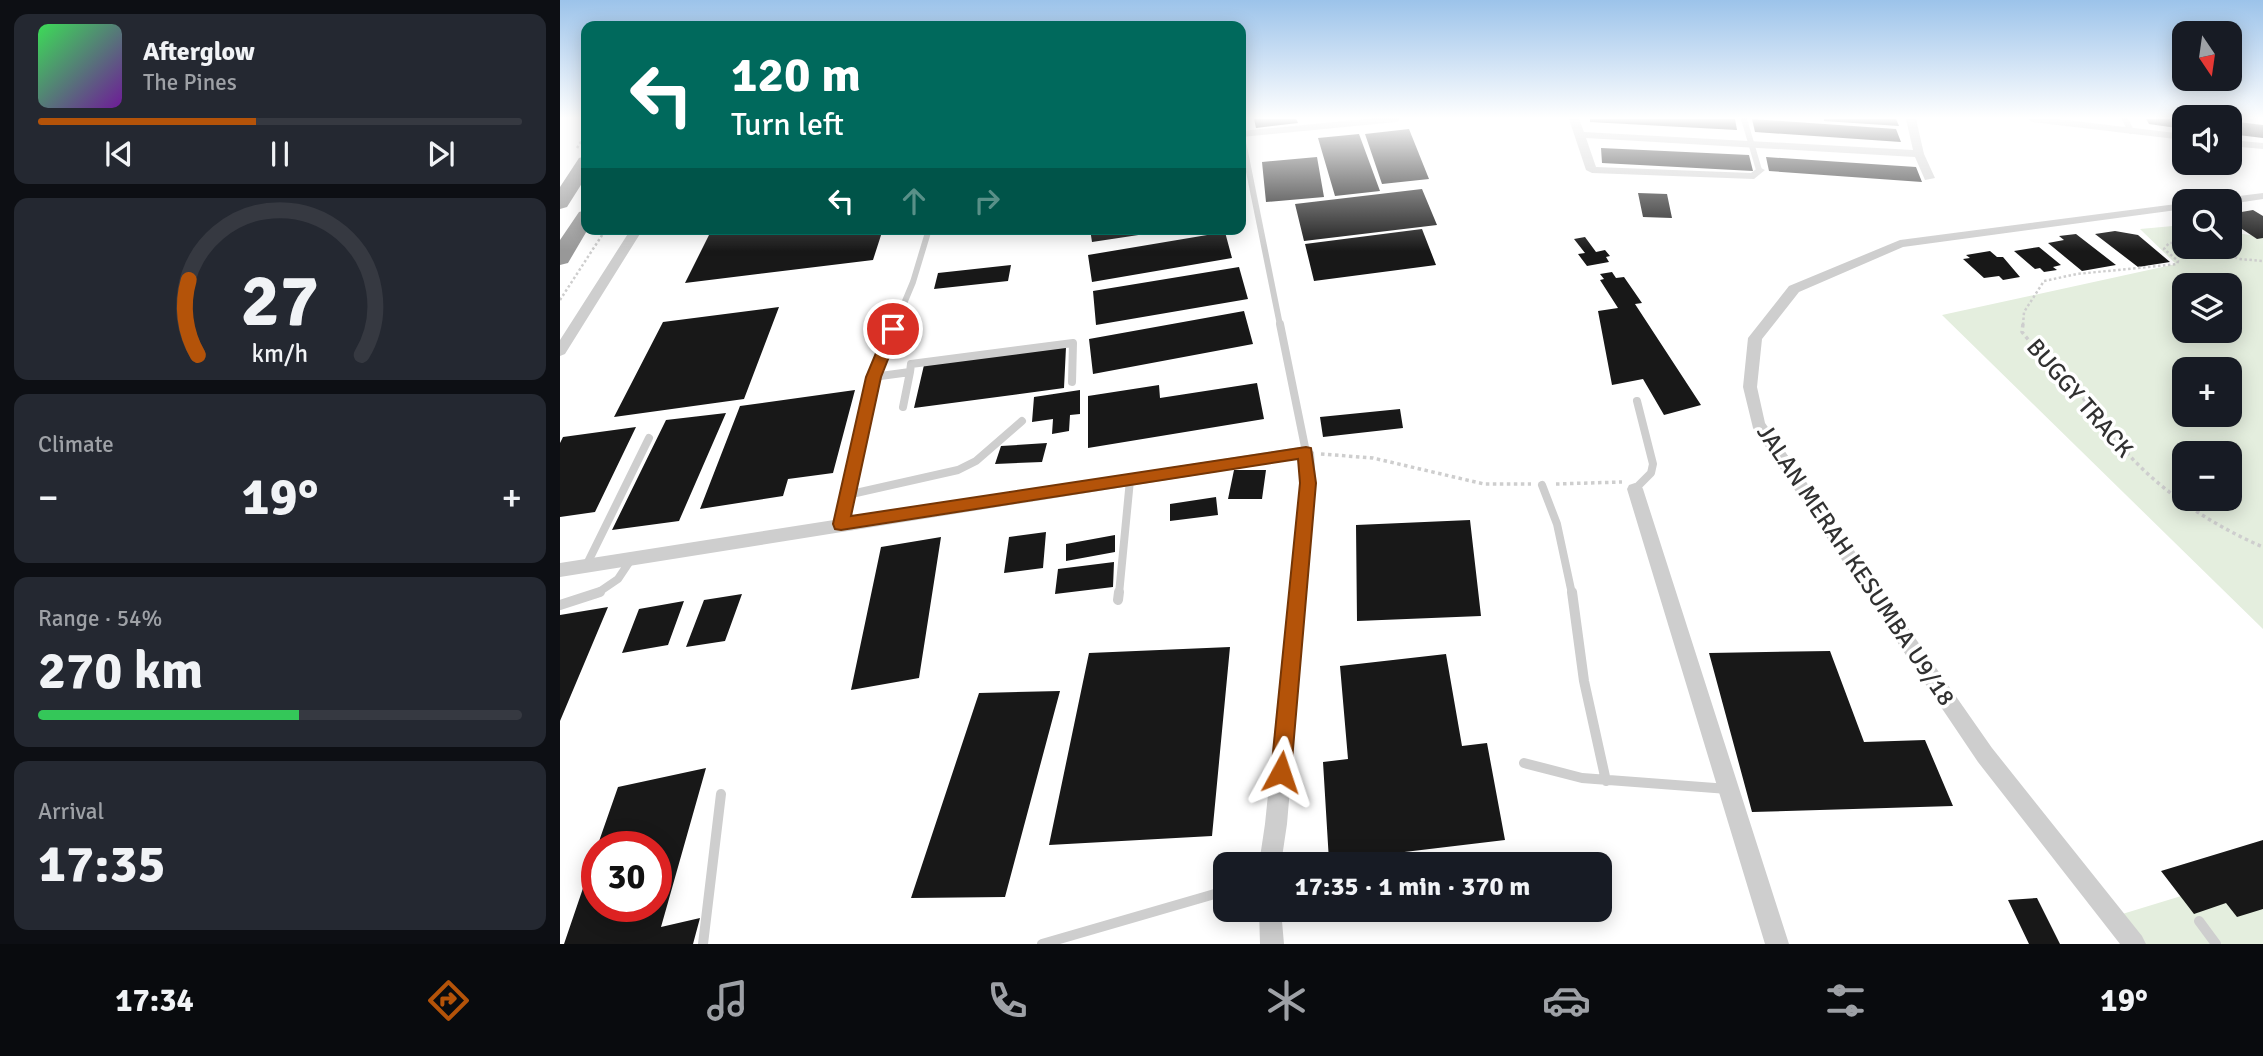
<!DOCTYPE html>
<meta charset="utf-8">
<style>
body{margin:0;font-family:Signika,sans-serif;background:#242831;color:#f1f3f6;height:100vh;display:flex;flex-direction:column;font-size:26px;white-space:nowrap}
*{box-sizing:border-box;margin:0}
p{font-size:23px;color:#9ea1a6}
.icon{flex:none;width:38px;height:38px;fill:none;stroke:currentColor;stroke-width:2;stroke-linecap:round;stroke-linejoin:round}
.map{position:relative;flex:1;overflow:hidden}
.panel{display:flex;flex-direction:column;gap:14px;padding:14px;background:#0d0f14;width:560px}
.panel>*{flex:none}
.banner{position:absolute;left:21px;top:21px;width:665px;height:214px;border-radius:14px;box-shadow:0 4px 18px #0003;background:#00695c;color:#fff;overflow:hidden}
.needle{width:46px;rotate:167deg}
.controls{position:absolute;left:1612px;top:21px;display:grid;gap:14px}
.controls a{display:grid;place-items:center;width:70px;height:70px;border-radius:14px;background:#171b24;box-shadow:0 4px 18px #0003;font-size:35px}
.speed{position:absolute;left:21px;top:831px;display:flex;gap:14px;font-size:35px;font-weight:700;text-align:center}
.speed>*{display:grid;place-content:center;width:91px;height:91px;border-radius:50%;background:#171b24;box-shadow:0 4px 18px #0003;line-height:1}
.speed .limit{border:10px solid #d22;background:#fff;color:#111}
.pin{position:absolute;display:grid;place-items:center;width:60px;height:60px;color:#fff;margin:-30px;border:4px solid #fff;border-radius:50%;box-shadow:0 2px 7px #0007}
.me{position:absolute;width:77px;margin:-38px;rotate:5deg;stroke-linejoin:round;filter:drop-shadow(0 0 5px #0008)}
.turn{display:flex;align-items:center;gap:24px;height:147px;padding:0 35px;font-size:32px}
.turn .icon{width:91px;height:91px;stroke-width:2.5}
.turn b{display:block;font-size:49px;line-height:60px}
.lanes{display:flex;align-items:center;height:66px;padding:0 35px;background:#0003;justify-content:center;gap:35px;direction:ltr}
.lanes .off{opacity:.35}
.big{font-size:52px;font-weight:700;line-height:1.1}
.panel .tile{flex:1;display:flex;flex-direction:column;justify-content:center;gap:10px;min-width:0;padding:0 24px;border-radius:14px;background:#242831}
.panel .dial{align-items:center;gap:0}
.dial svg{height:182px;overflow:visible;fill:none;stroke:#363941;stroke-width:7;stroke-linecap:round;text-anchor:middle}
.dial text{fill:#f1f3f6;stroke:none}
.song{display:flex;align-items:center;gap:21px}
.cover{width:84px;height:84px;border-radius:10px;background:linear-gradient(135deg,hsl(130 70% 55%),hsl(280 70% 35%))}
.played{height:7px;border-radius:4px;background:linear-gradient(90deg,#b45309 45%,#363941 45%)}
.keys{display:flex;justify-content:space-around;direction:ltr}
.heat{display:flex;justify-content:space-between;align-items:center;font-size:38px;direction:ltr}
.charge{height:10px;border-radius:5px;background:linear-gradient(90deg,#34c759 54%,#363941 0)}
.trip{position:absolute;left:653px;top:852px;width:399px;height:70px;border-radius:14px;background:#171b24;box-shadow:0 4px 18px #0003;font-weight:700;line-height:70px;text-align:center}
.tab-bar{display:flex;height:112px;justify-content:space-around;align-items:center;background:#090b0e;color:#9ea1a6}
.tab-bar .icon{width:49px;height:49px}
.tab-bar .active{color:#b45309}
.tab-bar b{font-size:32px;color:#f1f3f6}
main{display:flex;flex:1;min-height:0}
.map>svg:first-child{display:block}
.green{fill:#e4eede;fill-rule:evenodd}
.building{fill:#181818}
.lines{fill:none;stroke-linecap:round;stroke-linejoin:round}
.path-far1{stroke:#cecece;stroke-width:2.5;stroke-dasharray:2.5 2.5;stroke-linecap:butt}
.path{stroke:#cecece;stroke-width:3.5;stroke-dasharray:3.5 3.5;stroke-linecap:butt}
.lane-far2{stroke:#cecece;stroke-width:6}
.lane-far1{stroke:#cecece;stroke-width:8}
.lane{stroke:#cecece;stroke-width:10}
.street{fill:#cecece;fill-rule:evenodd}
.highway{fill:#989898;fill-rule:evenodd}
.route{fill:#b45309;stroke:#753606;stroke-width:2}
.labels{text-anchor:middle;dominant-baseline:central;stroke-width:7;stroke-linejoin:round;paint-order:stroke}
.street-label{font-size:24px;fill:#313131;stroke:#fff}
</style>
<main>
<section class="panel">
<div class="tile">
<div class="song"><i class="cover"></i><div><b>Afterglow</b><p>The Pines</p></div></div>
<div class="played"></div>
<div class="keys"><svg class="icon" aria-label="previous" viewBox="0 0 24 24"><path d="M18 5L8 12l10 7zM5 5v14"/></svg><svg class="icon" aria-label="pause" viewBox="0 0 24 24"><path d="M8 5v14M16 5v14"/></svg><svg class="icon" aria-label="next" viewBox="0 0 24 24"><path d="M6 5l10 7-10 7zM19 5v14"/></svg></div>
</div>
<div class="tile dial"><svg viewBox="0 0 100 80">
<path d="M14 69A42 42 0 1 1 86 69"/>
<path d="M14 69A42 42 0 0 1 10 36" stroke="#b45309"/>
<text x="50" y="56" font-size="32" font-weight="700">27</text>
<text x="50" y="72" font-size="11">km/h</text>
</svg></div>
<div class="tile"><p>Climate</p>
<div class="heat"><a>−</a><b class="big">19°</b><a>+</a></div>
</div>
<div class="tile"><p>Range · 54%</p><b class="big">270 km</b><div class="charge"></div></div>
<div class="tile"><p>Arrival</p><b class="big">17:35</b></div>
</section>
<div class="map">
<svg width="1703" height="944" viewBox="0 0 1703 944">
<rect width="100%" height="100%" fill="#fff"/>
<path class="green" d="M 1624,225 L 1624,247 L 1670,247 L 1670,232 L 1703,237 L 1703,629 L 1382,315 L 1616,264 L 1580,229 ZM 1624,285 L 1670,285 L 1670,331 L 1624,331 ZM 1624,369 L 1670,369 L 1670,415 L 1624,415 ZM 1624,453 L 1670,453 L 1670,499 L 1624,499 Z
M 1703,871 L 1703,944 L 1564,944 L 1546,919 Z"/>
<path class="building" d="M 694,119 L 736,119 L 738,123 L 696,128 Z
M 1030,119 L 1175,119 L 1177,130 L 1030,122 Z
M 1192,119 L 1336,129 L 1341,142 L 1195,132 Z
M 1264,119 L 1336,119 L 1339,126 L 1264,121 Z
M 1586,119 L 1624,119 L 1624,129 L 1589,124 Z
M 1670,121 L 1703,125 L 1703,138 L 1670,134 Z
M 849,129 L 869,179 L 822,184 L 805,134 Z
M 799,134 L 820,191 L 775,196 L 758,138 Z
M 1041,148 L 1189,155 L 1193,171 L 1042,163 Z
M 757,157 L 764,197 L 706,202 L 702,162 Z
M 1206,157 L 1356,167 L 1362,182 L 1209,171 Z
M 862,189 L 877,225 L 744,241 L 735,204 Z
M 1078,193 L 1107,194 L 1112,218 L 1083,217 Z
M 1693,210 L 1703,216 L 1703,238 L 1697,239 L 1670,221 L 1677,219 L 1670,214 Z
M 152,229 L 323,229 L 313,260 L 125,283 Z
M 530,229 L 605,229 L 605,231 L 532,242 Z
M 862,229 L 876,265 L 754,281 L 745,244 Z
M 1555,231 L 1578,235 L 1610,262 L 1578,267 L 1535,234 Z
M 665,232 L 672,258 L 532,282 L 528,255 Z
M 1516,234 L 1556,265 L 1522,271 L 1488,243 L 1504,240 L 1499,236 Z
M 1025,237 L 1036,252 L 1045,250 L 1050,256 L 1046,257 L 1049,262 L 1027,266 L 1018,254 L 1025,253 L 1014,239 Z
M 1479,247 L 1501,265 L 1493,267 L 1497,270 L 1484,272 L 1480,268 L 1475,269 L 1454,251 Z
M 1430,251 L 1437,257 L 1443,257 L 1460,277 L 1443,280 L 1439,276 L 1424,278 L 1403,259 L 1410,258 L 1406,255 Z
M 451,265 L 448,281 L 374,289 L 378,273 Z
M 679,267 L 688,299 L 536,325 L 533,291 Z
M 1052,272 L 1056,278 L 1064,277 L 1082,303 L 1075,304 L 1141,405 L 1104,415 L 1083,379 L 1052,385 L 1038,311 L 1058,308 L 1040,280 L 1044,279 L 1040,274 Z
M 219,307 L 184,399 L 54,417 L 103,322 Z
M 684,311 L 693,344 L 533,374 L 529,339 Z
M 506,347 L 504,388 L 354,408 L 364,365 Z
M 697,383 L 704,419 L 528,448 L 528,396 L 599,385 L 600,398 Z
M 295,390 L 273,473 L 228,479 L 223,496 L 140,509 L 180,406 Z
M 520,390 L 520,414 L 510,415 L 509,431 L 492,434 L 493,419 L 472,422 L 474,397 Z
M 840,409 L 843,428 L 763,437 L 760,417 Z
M 166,413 L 119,521 L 52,530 L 106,420 Z
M 76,427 L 35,512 L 0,517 L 0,443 L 3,437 Z
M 487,443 L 482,462 L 435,464 L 441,446 Z
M 674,470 L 706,470 L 702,499 L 668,499 Z
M 656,497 L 658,515 L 610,521 L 610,504 Z
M 910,520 L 921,616 L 797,621 L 796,525 Z
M 486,532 L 483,568 L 444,573 L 449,537 Z
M 555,535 L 555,552 L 506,561 L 506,544 Z
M 381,537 L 359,678 L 291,690 L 321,547 Z
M 554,562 L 553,587 L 495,594 L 498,569 Z
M 182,594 L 165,641 L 126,647 L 144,600 Z
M 124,601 L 108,645 L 62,653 L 79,609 Z
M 48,607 L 0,721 L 0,615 Z
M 670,647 L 652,836 L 489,845 L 529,653 Z
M 1270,651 L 1304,742 L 1365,740 L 1393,806 L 1192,812 L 1149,653 Z
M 886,654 L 902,746 L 927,743 L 945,840 L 769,861 L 763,762 L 788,759 L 780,666 Z
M 500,691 L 445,897 L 351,898 L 419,693 Z
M 146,768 L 101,927 L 140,918 L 133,944 L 4,944 L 36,850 L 37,906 L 96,906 L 96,847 L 37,847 L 58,787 Z
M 1703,840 L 1703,909 L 1677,917 L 1666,903 L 1634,914 L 1601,871 Z
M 1477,898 L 1500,944 L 1469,944 L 1448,900 Z"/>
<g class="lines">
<path class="path-far1" d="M 17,148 L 26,134
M 1652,247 L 1679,259 L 1703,261
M 0,300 L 46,229
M 1463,325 L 1464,312 L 1484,281 L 1517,274 L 1617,264 L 1618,261 L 1604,249 L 1609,243 L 1624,242"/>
<path class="path" d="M 1463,324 L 1462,332 C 1480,355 1501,373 1520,395 C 1537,413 1551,434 1567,453 C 1603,493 1654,526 1703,547
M 761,454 L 813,458 L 924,484 L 971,484
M 996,484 L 1062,482"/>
<path class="lane-far2" d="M 1184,119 L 1199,170
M 1565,119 L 1571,131
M 681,132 L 720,325
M 681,134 L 836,119
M 335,325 L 353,282 L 369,229"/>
<path class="lane-far1" d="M 720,324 L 746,452
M 313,377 L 350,372 L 351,364 L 513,343 L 512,382
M 343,407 L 350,372
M 982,485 L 997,524 L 1012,594
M 1075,489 L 1091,473 L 1093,464 L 1077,401
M 287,495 L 398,470 L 416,461 L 462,421
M 281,524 L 313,377 L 335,324
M 26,566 L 89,438
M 36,594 L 58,579 L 72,558
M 559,594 L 570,480"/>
<path class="lane" d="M 1012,592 L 1024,681 L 1046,781
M 558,600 L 559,592
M 0,605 L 40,592
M 964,763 L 1022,778 L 1168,789
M 1639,921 L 1656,944
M 143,944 L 161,794
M 482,944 L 665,891"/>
<path class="street" d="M 1009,119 L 1019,119 L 1024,132 L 1353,150 L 1346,119 L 1356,119 L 1364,154 L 1375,178 L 1365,180 L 1355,157 L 1026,138 L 1036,167 L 1191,173 L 1199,167 L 1205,170 L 1194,179 L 1032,173 L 1026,170 Z
M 1467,119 L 1498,119 L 1624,134 L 1624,140 L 1472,122 Z
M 1670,140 L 1703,143 L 1703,149 L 1670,146 Z
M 1703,193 L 1703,199 L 1670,204 L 1670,201 L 1657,201 L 1663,198 Z
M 1624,203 L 1624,209 L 1343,247 L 1239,292 L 1202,339 L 1197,387 L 1205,423 L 1432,748 L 1582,936 L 1586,944 L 1560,944 L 1418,762 L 1193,428 L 1183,387 L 1188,338 L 1229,286 L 1340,240 Z
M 71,229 L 83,229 L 5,354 L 0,356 L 0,340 Z
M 746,446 L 754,452 L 756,483 L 727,824 L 721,864 L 699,864 L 705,824 L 740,483 L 739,459 L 0,577 L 0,563 Z
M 1075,483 L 1081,485 L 1083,489 L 1229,944 L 1205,944 L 1067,489 L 1069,485 Z
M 699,910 L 721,910 L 724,944 L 700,944 Z"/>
<path class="highway" d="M 26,156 L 26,177 L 7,207 L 0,209 L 0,187 L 19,158 Z
M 26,210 L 26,229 L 28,229 L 8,263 L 0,265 L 0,240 L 19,212 Z"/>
</g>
<linearGradient id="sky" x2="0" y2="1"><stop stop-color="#9cc3ea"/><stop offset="0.47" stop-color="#fff"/><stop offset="1" stop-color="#fff" stop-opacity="0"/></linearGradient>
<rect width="1703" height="251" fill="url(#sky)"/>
<path class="route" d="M 333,325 L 340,329 L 321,377 L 291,516 L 746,447 L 751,448 L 756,483 L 731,772 L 728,779 L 721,782 L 714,779 L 711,772 L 740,483 L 738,459 L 281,530 L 275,529 L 273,524 L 306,377 L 326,329 Z"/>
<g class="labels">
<g class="street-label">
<text transform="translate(1520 398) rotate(49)">BUGGY TRACK</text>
<text transform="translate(1296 565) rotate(56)">JALAN MERAH KESUMBA U9/18</text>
</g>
</g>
</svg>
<div class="controls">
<a><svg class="needle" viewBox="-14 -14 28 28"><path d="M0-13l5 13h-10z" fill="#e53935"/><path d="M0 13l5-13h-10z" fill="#9ea1a6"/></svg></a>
<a><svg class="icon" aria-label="sound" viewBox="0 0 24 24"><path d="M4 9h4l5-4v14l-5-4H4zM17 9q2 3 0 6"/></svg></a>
<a><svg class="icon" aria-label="search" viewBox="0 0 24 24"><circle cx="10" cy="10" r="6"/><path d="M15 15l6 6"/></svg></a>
<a><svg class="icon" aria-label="layers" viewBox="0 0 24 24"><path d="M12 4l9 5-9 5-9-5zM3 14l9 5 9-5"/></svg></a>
<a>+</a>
<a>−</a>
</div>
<div class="speed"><div class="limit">30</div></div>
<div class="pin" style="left:333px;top:329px;background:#d93025"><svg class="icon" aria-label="arrive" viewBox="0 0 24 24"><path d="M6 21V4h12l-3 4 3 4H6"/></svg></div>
<svg class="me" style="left:721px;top:772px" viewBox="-20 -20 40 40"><path d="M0-17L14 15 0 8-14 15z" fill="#b45309" stroke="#fff" stroke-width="4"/></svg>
<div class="trip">17:35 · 1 min · 370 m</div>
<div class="banner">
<div class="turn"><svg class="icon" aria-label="left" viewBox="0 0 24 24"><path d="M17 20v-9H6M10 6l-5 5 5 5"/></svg><div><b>120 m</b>Turn left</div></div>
<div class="lanes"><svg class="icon" aria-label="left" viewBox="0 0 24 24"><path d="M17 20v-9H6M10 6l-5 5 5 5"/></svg><svg class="icon off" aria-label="ahead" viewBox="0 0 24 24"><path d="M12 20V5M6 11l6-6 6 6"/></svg><svg class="icon off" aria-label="right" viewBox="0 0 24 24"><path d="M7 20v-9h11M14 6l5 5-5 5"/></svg></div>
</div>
</div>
</main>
<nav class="tab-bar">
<b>17:34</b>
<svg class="icon active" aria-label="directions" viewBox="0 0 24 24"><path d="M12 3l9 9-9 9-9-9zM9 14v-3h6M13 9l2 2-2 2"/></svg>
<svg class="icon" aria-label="music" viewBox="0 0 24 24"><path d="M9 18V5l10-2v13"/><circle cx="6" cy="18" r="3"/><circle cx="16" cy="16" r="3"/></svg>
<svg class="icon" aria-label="phone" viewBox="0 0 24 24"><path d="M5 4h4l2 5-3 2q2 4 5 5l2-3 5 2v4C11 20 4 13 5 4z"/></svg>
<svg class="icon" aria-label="climate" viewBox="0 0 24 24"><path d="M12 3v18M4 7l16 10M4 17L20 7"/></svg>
<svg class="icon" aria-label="car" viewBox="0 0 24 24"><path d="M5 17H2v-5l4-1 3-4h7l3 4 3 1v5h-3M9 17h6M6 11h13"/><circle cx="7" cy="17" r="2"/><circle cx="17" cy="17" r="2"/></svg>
<svg class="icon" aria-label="filters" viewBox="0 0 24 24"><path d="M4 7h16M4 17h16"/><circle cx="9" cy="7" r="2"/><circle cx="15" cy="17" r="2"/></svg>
<b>19°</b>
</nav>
